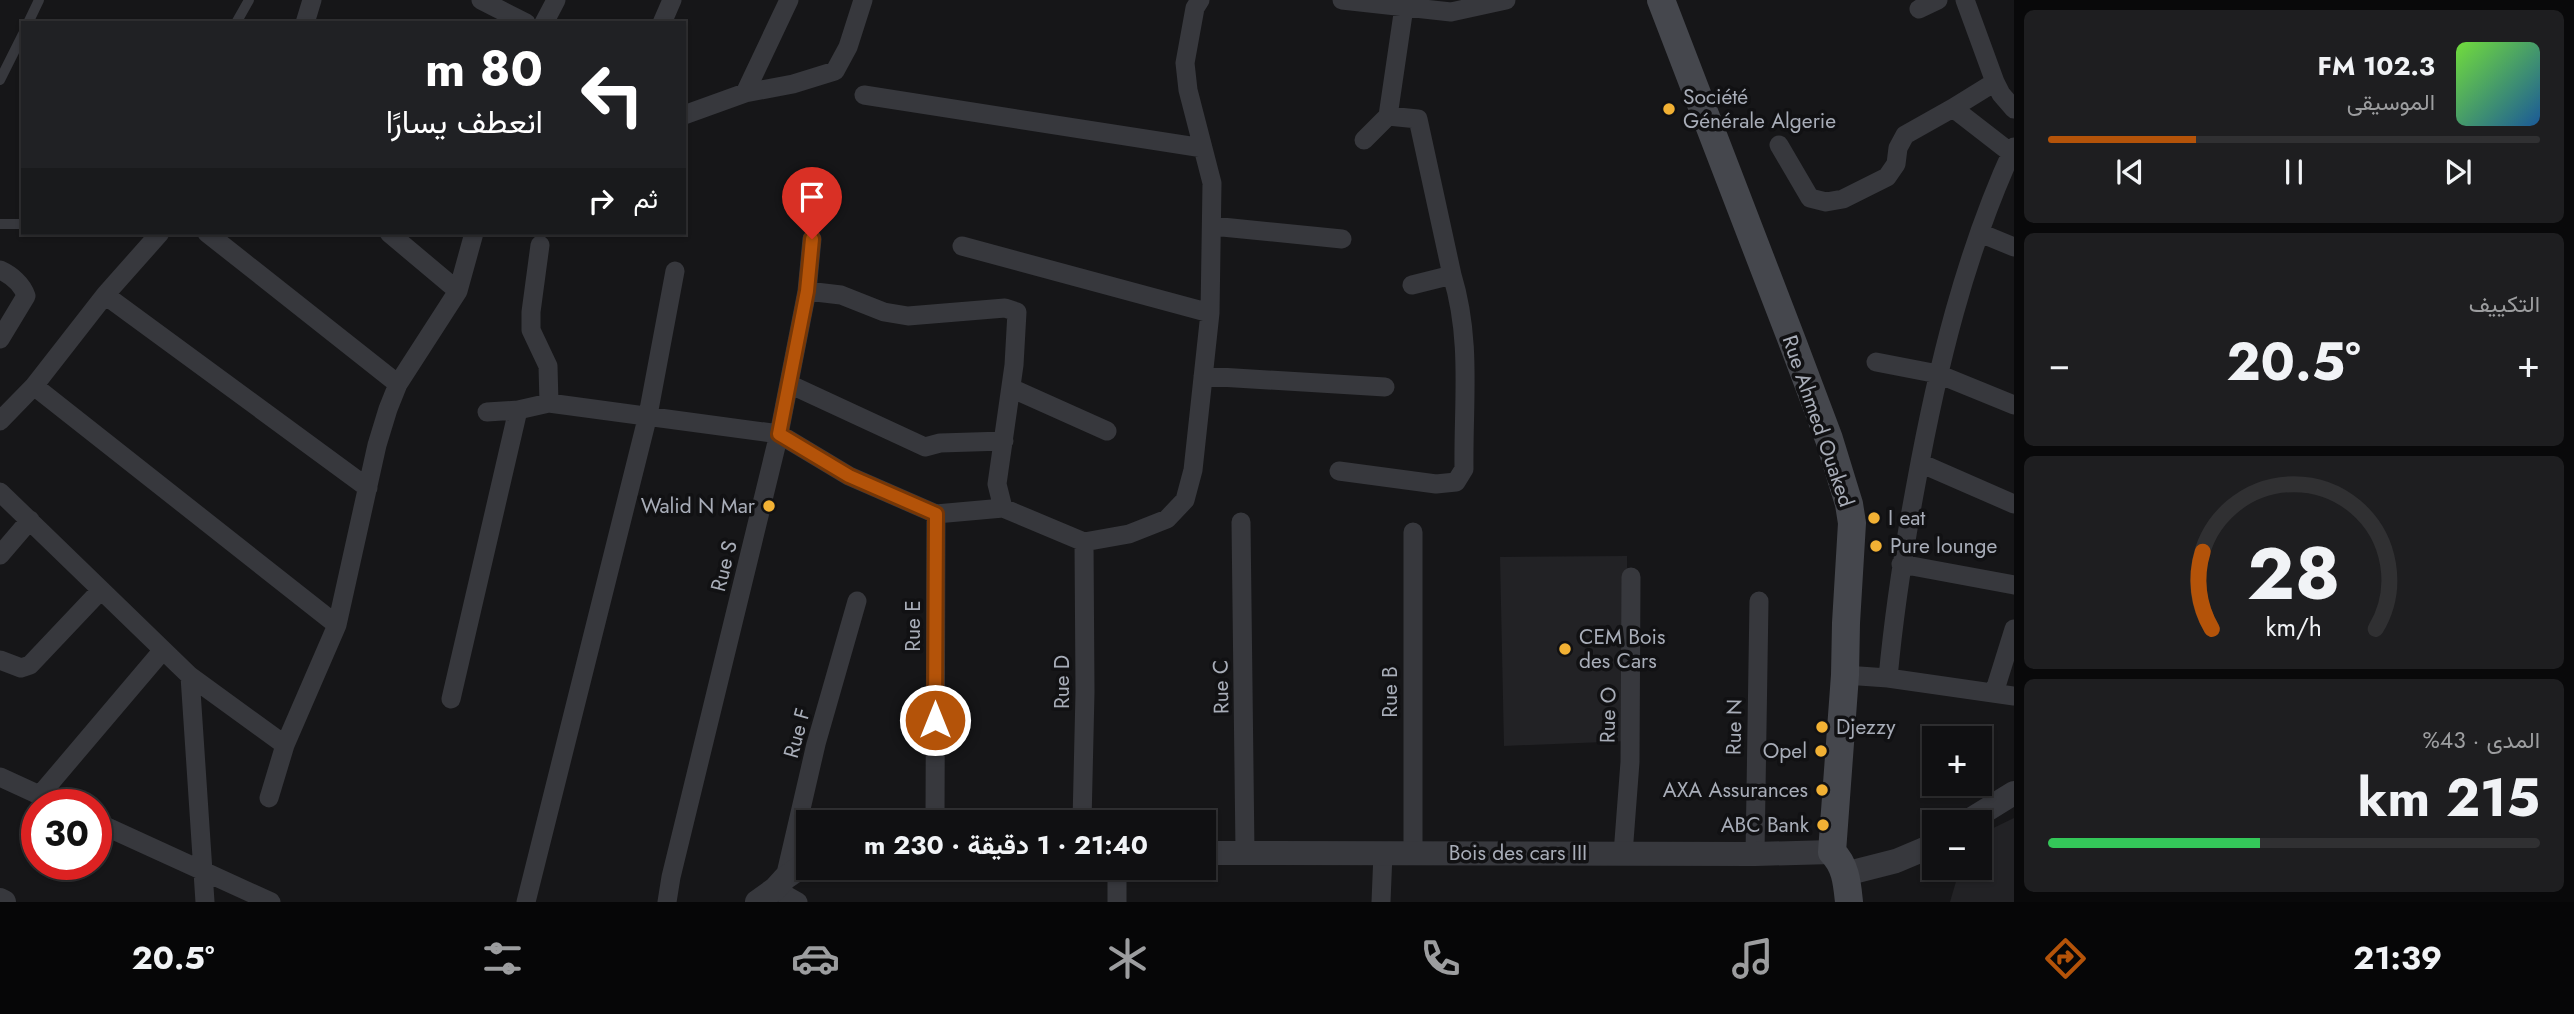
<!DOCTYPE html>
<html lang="ar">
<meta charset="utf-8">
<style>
body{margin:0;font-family:Jost,Vazirmatn,sans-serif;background:#1e1e20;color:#f1f3f6;direction:rtl;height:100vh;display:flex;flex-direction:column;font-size:26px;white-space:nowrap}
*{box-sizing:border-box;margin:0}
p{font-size:23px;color:#9c9d9f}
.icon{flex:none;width:38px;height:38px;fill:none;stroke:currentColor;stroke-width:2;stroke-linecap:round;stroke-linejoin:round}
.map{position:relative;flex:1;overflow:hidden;direction:ltr}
.details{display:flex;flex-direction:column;gap:10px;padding:10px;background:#09090a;width:560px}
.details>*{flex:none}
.hud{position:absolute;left:21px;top:21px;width:665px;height:214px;border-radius:0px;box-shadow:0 2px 5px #0004,0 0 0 2px #303032;direction:rtl;background:#202124;color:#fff;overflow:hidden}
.controls{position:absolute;left:1922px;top:726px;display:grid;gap:14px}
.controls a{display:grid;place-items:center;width:70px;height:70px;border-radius:0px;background:#101012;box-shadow:0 2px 5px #0004,0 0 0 2px #303032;font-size:35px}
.speed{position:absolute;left:21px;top:789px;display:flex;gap:14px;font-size:35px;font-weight:700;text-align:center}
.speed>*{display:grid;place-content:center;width:91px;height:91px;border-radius:50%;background:#101012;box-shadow:0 2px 5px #0004,0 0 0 2px #303032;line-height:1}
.speed .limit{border:10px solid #d22;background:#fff;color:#111}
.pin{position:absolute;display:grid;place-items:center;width:60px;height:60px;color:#fff;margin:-72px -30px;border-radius:50% 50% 50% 0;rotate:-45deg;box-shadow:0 0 7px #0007}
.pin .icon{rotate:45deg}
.me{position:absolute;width:77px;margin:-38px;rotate:0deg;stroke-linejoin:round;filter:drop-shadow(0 0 5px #0008)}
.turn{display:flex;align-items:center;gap:24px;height:147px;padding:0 28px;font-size:32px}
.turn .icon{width:91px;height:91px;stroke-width:2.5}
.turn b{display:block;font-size:49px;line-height:60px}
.then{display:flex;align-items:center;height:66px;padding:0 28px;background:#0003;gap:14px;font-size:26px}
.big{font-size:52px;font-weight:700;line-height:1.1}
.details .widget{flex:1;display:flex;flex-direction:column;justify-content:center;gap:10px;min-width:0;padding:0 24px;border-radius:10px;background:#1e1e20}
.details .dial{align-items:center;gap:0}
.dial svg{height:182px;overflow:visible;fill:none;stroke:#303032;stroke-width:7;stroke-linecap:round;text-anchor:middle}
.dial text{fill:#f1f3f6;stroke:none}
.song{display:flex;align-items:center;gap:21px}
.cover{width:84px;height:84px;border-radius:10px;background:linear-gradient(135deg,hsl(100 70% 55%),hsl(210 70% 35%))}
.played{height:7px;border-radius:4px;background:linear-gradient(90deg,#b45309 30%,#303032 30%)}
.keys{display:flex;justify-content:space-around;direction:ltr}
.heat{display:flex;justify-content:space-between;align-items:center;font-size:38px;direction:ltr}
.charge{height:10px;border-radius:5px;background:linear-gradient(90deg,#34c759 43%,#303032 0)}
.trip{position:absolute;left:796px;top:810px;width:420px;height:70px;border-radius:0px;background:#101012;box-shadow:0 2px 5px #0004,0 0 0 2px #303032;font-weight:700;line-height:70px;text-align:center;direction:rtl}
.dock{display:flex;height:112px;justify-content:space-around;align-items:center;background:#060607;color:#9c9d9f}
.dock .icon{width:49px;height:49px}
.dock .on{color:#b45309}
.dock b{font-size:32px;color:#f1f3f6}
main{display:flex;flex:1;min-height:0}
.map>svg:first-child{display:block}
.built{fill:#222225}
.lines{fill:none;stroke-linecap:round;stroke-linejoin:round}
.service{stroke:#37383d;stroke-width:10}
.minor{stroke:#37383d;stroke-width:19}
.tertiary{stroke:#37383d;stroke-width:24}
.secondary{stroke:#45474d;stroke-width:28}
.route-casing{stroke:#753606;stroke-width:18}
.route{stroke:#b45309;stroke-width:12}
.poi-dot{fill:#f2b134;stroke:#111113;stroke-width:2.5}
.labels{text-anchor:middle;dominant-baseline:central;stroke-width:7;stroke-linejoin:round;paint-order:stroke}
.poi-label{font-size:21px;fill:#a8adb8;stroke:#111113;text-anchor:start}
.street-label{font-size:21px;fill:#a8adb8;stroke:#111113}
</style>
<main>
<section class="details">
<div class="widget">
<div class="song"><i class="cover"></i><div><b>102.3 FM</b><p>الموسيقى</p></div></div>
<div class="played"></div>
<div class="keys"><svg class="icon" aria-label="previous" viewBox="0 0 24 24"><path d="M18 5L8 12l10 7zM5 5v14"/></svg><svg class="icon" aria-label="pause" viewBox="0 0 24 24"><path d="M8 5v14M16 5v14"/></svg><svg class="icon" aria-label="next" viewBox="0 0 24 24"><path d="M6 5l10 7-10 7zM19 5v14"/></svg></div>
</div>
<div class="widget"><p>التكييف</p>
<div class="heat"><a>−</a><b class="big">20.5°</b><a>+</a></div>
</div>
<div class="widget dial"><svg viewBox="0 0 100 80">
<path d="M14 69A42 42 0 1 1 86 69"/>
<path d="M14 69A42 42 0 0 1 10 35" stroke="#b45309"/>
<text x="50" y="56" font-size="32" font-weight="700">28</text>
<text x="50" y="72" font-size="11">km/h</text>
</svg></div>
<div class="widget"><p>المدى · 43%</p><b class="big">215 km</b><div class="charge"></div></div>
</section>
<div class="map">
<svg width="2014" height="902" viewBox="0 0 2014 902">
<rect width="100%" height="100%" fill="#161618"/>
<path class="built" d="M 1627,556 L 1628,741 L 1504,746 L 1500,557 Z
M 2014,818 L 2014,902 L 1950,902 L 1960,868 L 1979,868 L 1979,835 Z"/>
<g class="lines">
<path class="service" d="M 28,23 L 39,0
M 236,23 L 249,0
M 0,80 L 23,34
M 0,224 L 23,224"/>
<path class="minor" d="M 481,0 L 526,23
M 1342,0 L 1451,12 L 1506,0
M 1965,0 L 1995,82 L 2001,94 L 2014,109
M 1919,9 L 1938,0
M 305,23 L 312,0
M 544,23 L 556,0
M 662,23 L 672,0
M 745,93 L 789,0
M 864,95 L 1203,148
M 1953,108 L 1995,82
M 684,115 L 745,93 L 793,84 L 835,71 L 848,47 L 863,0
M 1388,116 L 1418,119 L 1452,275 L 1412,285
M 1364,140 L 1388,116 L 1404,7
M 1779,145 L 1810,198 L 1826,202 L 1843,199 L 1887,177 L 1896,164 L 1898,148 L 1905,135 L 1953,108 L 2011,153
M 1212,226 L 1342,239
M 207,233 L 398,384
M 389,233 L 458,291
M 1980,233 L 2014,247
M 540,245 L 531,312 L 531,330 L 548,366 L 549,403
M 962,246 L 1210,313
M 0,270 C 11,275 22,284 26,296 L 0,339
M 807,291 L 841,295 L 884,312 L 908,316 L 1005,308 L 1017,312 L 1014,365 L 997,484 L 1003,508
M 105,295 L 368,488
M 1876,362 L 1938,374 L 2014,405
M 1203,376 L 1385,387
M 789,384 L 925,447 L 940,443 L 1004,441
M 34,386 L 337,625
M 1011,388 L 1107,431
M 487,412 L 518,410 L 549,403 L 779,434 L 849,476 L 936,514 L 1003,508 L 1084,542 L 1129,534 L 1167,519 L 1185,500 L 1193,470 L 1210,313 L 1212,183 L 1188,90 L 1185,63 L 1195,8 L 1200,0
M 0,421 L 34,386 L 105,295 L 160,233
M 1920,463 L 2014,504
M 1339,471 L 1436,484 L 1456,482 L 1464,469 C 1463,403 1472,340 1452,275
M 0,492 L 190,676 L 285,745
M 1241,522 L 1245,852
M 1413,532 L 1413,852
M 0,555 L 30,520
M 1901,564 L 2014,585
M 0,660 L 21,668 L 30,665 L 101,590
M 1845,675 L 1888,678 L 2014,696
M 190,676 L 205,902
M 1888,678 C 1894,613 1904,548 1916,484 C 1937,369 1965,253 2014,147
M 1994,693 L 2014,629
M 451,699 L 518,410
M 0,777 L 61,805
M 40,795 L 163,650
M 269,798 L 285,745 L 337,625 L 377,445 L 388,409 L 398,384 L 458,291 L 474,233
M 96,822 L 271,902
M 935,822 L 936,514
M 1082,822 L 1085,692 L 1084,542
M 1623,854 L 1630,762 L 1631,577
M 1755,854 L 1759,601
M 1117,868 L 1117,902
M 785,878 L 816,744 L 857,601
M 775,889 L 798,902
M 526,902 L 648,415 L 675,271
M 667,902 L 671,877 L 779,434 L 807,291 L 812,239
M 1381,902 L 1383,853"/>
<path class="tertiary" d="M 1967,822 L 2014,793
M 1204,853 L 1755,854 L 1832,852
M 1845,874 L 1896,861 L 1934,845
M 0,900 L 4,902
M 757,902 L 775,889 L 785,878 L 808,862"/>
<path class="secondary" d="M 1661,0 L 1794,346 L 1829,439 L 1849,504 L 1852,523 L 1846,623 L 1845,675 L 1832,852 C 1846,866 1847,883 1849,902"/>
</g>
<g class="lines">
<g class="route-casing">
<path id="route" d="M 812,239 L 807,291 L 779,434 L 849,476 L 936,514 L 935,720"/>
</g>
<use href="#route" class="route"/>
</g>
<g class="poi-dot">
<circle cx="1669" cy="109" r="7"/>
<circle cx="769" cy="506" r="7"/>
<circle cx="1874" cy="518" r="7"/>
<circle cx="1876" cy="546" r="7"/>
<circle cx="1565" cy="649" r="7"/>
<circle cx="1822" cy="727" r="7"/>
<circle cx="1821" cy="751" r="7"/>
<circle cx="1822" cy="790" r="7"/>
<circle cx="1823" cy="825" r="7"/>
</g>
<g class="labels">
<g class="poi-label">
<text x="1683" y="97">Société<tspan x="1683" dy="24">Générale Algerie</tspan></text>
<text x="755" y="506" text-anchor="end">Walid N Mar</text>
<text x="1888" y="518">I eat</text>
<text x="1890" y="546">Pure lounge</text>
<text x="1579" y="637">CEM Bois<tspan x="1579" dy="24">des Cars</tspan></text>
<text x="1836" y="727">Djezzy</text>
<text x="1807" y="751" text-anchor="end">Opel</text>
<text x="1808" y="790" text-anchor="end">AXA Assurances</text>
<text x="1809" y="825" text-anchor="end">ABC Bank</text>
</g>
<g class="street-label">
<text transform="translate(1818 421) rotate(71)">Rue Ahmed Ouaked</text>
<text transform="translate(724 566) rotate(-76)">Rue S</text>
<text transform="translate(913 626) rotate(-90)">Rue E</text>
<text transform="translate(1062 682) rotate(-90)">Rue D</text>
<text transform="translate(1221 687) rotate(-91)">Rue C</text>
<text transform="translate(1390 692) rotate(-90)">Rue B</text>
<text transform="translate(1608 715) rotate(-89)">Rue O</text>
<text transform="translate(1734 727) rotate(-89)">Rue N</text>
<text transform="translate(797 733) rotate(-75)">Rue F</text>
<text x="1518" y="853">Bois des cars III</text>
</g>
</g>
</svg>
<div class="controls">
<a>+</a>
<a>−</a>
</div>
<div class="speed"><div class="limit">30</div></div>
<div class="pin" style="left:812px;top:239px;background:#d93025"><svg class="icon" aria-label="arrive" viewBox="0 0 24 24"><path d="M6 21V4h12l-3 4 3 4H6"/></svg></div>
<svg class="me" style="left:935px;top:720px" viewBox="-20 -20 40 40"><circle r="17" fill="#b45309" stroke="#fff" stroke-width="3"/><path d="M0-11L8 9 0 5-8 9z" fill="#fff"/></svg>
<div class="trip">21:40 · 1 دقيقة · 230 m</div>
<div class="hud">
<div class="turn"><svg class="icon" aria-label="left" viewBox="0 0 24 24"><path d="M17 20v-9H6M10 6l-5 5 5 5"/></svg><div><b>80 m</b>انعطف يسارًا</div></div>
<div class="then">ثم<svg class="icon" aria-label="right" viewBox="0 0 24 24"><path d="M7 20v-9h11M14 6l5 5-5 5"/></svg></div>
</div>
</div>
</main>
<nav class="dock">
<b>21:39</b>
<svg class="icon on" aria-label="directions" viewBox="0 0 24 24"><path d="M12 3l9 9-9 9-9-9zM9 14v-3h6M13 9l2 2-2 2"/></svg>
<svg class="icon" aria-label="music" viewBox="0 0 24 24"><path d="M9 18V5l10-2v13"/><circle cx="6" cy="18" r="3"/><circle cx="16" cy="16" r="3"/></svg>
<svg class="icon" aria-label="phone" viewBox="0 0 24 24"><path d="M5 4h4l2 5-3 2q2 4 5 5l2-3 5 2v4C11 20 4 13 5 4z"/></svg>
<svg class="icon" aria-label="climate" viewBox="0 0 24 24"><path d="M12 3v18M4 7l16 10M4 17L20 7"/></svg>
<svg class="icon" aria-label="car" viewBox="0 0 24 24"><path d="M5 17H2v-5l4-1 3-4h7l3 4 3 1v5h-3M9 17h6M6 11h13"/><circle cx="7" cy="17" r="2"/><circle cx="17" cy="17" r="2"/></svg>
<svg class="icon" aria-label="filters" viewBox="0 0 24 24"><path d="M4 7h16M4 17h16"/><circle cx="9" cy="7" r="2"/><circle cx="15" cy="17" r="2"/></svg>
<b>20.5°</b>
</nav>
